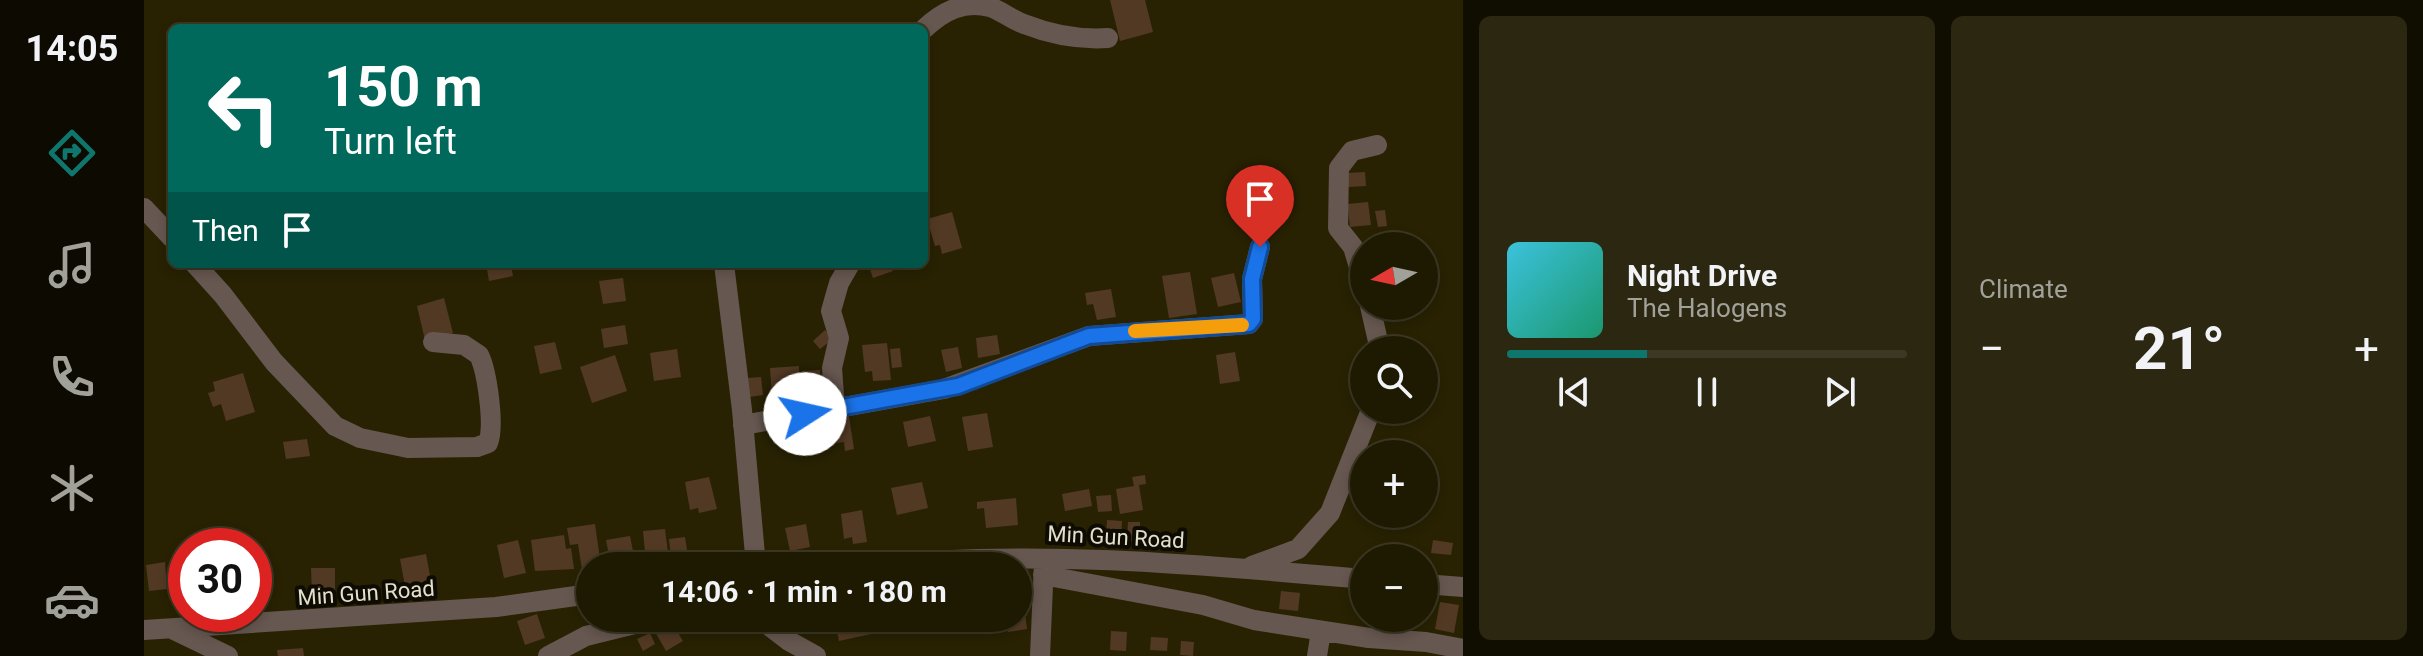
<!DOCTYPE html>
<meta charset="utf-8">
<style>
body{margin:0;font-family:Roboto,sans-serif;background:#2b2711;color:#f1f3f6;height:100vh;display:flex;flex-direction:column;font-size:30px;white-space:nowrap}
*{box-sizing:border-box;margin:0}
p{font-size:26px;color:#a1a199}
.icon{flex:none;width:44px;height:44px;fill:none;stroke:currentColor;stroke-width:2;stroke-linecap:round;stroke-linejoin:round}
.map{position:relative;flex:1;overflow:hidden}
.drawer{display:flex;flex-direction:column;gap:16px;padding:16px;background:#100e01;width:960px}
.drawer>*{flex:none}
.hud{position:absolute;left:24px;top:24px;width:760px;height:244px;border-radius:12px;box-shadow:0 4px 12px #0003,0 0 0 2px #3c3824;background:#00695c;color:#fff;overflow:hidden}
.needle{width:52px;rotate:261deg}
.controls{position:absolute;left:1206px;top:232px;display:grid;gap:16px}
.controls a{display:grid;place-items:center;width:88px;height:88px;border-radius:50%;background:#1e1a02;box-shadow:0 4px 12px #0003,0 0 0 2px #3c3824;font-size:40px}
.speed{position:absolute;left:24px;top:528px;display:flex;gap:16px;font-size:40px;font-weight:700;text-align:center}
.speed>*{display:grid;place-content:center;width:104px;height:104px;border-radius:50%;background:#1e1a02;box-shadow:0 4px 12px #0003,0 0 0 2px #3c3824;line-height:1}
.speed .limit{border:12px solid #d22;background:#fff;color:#111}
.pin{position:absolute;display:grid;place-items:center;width:68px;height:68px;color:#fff;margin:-82px -34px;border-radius:50% 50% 50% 0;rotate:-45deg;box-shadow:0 0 8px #0007}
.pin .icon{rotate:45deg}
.me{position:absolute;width:88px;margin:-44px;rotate:80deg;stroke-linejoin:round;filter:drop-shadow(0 0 6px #0008)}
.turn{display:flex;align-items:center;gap:28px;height:168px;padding:0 24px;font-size:36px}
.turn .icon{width:104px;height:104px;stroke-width:2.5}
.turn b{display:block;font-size:56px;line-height:68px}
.then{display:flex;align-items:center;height:76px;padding:0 24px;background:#0003;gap:16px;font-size:30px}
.big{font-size:60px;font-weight:700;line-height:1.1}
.drawer .tile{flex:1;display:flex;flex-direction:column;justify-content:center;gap:12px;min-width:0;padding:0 28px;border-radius:12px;background:#2b2711}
.song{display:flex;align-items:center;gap:24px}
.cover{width:96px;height:96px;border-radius:12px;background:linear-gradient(135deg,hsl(190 70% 55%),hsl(160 70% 35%))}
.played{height:8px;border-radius:4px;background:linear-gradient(90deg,#0f766e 35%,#3c3824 35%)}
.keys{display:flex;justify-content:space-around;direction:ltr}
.heat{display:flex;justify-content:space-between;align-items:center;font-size:44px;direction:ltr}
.drawer .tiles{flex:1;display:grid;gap:16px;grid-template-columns:repeat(2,1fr)}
.trip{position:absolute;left:432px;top:552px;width:456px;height:80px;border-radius:40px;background:#1e1a02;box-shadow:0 4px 12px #0003,0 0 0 2px #3c3824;font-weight:700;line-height:80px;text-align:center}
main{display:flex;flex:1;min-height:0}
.menu{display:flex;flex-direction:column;width:144px;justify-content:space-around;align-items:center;background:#0c0a01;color:#a1a199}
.menu .icon{width:56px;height:56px}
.menu .on{color:#0f766e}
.menu b{font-size:36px;color:#f1f3f6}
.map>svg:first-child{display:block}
.building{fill:#523924}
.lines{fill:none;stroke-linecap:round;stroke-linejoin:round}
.minor{stroke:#665750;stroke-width:20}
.route-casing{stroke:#114b97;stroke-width:20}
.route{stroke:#1a73e8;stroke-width:14}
.slow{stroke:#f59e0b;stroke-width:14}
.labels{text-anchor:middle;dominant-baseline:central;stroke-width:8;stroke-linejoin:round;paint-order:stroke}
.street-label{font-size:22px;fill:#e2dfcd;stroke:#0e0c02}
</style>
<main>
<nav class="menu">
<b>14:05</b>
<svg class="icon on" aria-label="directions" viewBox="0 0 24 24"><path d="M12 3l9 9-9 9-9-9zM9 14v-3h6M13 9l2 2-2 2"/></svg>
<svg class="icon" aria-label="music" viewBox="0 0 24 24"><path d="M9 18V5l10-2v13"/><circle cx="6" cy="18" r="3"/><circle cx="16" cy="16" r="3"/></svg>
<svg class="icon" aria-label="phone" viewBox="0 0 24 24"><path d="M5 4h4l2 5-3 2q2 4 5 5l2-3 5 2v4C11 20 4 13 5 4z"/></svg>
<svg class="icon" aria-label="climate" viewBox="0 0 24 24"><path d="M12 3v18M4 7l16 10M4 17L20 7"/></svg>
<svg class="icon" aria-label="car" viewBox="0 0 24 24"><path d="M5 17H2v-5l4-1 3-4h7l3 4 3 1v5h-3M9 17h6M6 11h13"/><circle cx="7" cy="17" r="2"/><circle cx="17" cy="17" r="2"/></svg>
</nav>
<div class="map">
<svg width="1319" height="656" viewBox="0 0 1319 656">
<rect width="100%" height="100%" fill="#282203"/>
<path class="building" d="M 966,0 L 1001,0 L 1009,32 L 976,41 Z
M 1221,172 L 1222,186 L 1204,187 L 1203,173 Z
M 1224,202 L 1227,225 L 1206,227 L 1203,204 Z
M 1241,210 L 1243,226 L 1234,227 L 1231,211 Z
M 808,212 L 818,248 L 798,254 L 796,245 L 791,246 L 783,219 Z
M 342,264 L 367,264 L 369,276 L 345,281 Z
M 724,264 L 746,264 L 749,271 L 729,278 Z
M 1046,272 L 1053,314 L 1025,318 L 1018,276 Z
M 1090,273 L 1097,302 L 1074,307 L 1067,278 Z
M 479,278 L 482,301 L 459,304 L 455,281 Z
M 967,289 L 972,317 L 953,320 L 949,304 L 943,305 L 941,293 Z
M 300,298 L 309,333 L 281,340 L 273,306 Z
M 481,325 L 484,344 L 460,348 L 457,329 Z
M 681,330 L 689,339 L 676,349 L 669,341 Z
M 853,335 L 856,354 L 834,358 L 832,338 Z
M 411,342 L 418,369 L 396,374 L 390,346 Z
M 743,343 L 747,380 L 729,381 L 728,371 L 721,372 L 718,345 Z
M 814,347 L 818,368 L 802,372 L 797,350 Z
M 756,348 L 758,367 L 748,368 L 746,349 Z
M 533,349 L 537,377 L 510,381 L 506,353 Z
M 1091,352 L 1096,381 L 1076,384 L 1072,355 Z
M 471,355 L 483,391 L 448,403 L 436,367 Z
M 655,366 L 656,394 L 628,395 L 626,368 Z
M 676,370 L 677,388 L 660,390 L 658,371 Z
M 99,373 L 111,412 L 82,421 L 77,404 L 69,407 L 64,393 L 71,391 L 69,382 Z
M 617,377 L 619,395 L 605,397 L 603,378 Z
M 843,413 L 849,447 L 824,451 L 818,417 Z
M 705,416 L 710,449 L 701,451 L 700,442 L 685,444 L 681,420 Z
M 786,416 L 792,441 L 764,447 L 759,422 Z
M 163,439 L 166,456 L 142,459 L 139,442 Z
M 1001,475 L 1002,484 L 995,485 L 999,510 L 976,514 L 972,489 L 990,486 L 988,477 Z
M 565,477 L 573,509 L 555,513 L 554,508 L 546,510 L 541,482 Z
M 778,482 L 784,508 L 753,515 L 747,488 Z
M 945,489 L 948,506 L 921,511 L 918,494 Z
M 967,495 L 968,511 L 954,512 L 952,496 Z
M 872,498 L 874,525 L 842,528 L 840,508 L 833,509 L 833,502 Z
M 718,510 L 723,542 L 709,544 L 708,537 L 700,539 L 697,514 Z
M 963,520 L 978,521 L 977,538 L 962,537 Z
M 984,522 L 996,522 L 996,542 L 983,541 Z
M 451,524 L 457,566 L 446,566 L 446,569 L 438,570 L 434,544 L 426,545 L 423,528 Z
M 662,524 L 666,547 L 646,551 L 641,528 Z
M 521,529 L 525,561 L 502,563 L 499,531 Z
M 420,535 L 422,549 L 427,548 L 430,569 L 391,571 L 387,540 Z
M 486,536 L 492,566 L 467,566 L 462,540 Z
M 541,537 L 544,556 L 527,558 L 525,539 Z
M 374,540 L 382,573 L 360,578 L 353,545 Z
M 1289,540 L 1309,543 L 1307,555 L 1287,553 Z
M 282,554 L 287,581 L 261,586 L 256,559 Z
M 21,562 L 23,589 L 5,591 L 2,565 Z
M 31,568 L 42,568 L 42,611 L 32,611 Z
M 167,568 L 191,568 L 191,594 L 168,594 Z
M 1137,591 L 1156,593 L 1154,611 L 1135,609 Z
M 1296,602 L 1315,605 L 1310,633 L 1291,629 Z
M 880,605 L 883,629 L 864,632 L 862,618 L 874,618 L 874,606 Z
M 393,614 L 401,638 L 381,645 L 373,621 Z
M 690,618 L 724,618 L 727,634 L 695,641 Z
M 802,618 L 818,618 L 820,628 L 804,631 Z
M 527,621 L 539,641 L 522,651 L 510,630 Z
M 967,631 L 983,632 L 982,651 L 966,650 Z
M 506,633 L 511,644 L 499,651 L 493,639 Z
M 1007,637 L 1024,638 L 1023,651 L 1006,650 Z
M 1037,641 L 1050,642 L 1049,656 L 1036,655 Z
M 159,648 L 160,656 L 134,656 L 133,650 Z"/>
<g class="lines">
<path class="minor" d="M 780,29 C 799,11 820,0 846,7 C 858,11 868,20 880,24 C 908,35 934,40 964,38
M 0,208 L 28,238
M 51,264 L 79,295 L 130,362 L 191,426 L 216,438 L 264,448 L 333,447 L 344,443 C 351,426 343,371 335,355 L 320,345 L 289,342
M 580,264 L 598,410 L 612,566
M 1220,284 L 1209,247 L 1194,228 L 1195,168 L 1208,151 L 1233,145
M 1226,306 L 1236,350
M 691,409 L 688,368 L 695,338 L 687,311 L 695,283 L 706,264
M 599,425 L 800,389 L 945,336 L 1105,324 L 1109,319 L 1108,279 L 1116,247
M 721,566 C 891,549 1052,564 1220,579
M 1108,566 L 1154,549 L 1186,513 L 1227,410
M 899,575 L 1059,605 L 1110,620 L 1225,638 L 1282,642 L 1319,649
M 1280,584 L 1319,587
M 615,618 L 645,641 L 672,656
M 28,629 L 84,656
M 0,630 L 352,607 L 446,594
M 404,656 L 442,636 L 515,618
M 896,656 L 900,562
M 1173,656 L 1177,631"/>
</g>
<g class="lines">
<g class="route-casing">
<path id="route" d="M 661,414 L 814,386 L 945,336 L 1105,324 L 1109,319 L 1108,279 L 1116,247"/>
</g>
<use href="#route" class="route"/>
<path class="slow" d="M 991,331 L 1098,325"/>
</g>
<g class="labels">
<g class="street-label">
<text transform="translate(972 537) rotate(3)">Min Gun Road</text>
<text transform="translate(222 593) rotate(-4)">Min Gun Road</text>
</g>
</g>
</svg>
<div class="controls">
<a><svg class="needle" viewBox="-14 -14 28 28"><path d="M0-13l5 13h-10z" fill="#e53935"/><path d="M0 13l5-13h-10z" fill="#a1a199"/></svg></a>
<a><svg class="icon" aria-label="search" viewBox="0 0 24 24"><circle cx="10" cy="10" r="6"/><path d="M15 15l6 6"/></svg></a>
<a>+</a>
<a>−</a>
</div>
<div class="speed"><div class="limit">30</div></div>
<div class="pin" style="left:1116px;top:247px;background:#d93025"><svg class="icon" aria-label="arrive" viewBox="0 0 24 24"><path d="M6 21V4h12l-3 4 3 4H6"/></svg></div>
<svg class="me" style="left:661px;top:414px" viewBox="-20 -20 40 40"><circle r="19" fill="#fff"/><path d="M0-13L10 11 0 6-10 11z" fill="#1a73e8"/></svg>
<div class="trip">14:06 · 1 min · 180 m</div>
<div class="hud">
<div class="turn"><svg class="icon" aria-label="left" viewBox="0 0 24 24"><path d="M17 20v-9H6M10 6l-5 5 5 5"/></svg><div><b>150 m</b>Turn left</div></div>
<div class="then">Then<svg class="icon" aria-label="arrive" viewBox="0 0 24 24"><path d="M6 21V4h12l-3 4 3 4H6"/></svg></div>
</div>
</div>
<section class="drawer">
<div class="tiles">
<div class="tile">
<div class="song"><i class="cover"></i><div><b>Night Drive</b><p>The Halogens</p></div></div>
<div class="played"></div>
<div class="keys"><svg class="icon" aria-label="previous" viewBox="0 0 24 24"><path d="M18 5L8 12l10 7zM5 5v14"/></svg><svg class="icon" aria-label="pause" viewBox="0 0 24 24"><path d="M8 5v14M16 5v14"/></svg><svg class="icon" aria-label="next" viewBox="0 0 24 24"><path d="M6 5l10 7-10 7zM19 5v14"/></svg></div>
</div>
<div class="tile"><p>Climate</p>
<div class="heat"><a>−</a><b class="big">21°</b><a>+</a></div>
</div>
</div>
</section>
</main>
